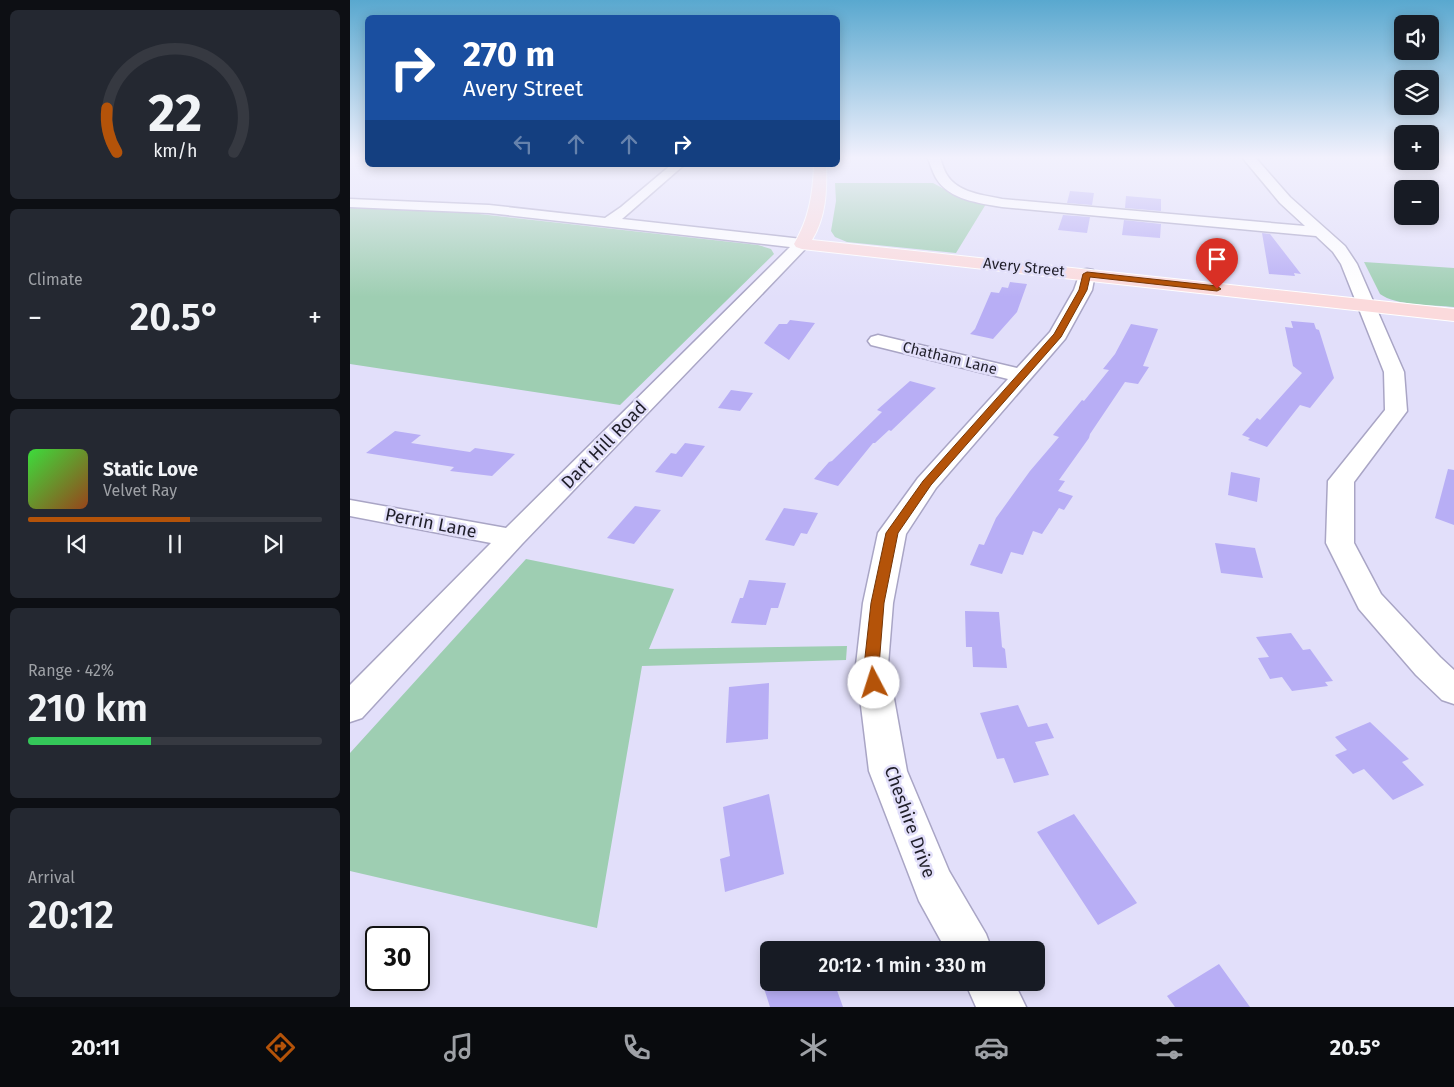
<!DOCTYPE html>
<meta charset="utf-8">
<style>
body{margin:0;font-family:"Fira Sans",sans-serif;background:#242831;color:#f1f3f6;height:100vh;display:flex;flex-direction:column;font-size:19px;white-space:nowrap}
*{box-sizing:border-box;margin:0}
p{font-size:16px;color:#9ea1a6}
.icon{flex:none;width:28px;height:28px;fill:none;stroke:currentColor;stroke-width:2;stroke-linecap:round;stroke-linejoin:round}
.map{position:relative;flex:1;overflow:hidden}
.drawer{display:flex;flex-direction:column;gap:10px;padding:10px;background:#0d0f14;width:350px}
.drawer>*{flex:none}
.top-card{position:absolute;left:15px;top:15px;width:475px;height:152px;border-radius:8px;box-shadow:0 2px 12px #0003;background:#1a4fa0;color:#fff;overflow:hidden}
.tools{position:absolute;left:1044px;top:15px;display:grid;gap:10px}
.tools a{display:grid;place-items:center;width:45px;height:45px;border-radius:8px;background:#171b24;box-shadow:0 2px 12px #0003;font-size:25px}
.speed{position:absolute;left:15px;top:926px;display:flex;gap:10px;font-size:25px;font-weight:700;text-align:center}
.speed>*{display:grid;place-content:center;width:65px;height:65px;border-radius:50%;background:#171b24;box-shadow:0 2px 12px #0003;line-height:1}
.speed .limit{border:2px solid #111;border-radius:8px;background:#fff;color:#111}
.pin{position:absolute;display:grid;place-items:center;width:42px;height:42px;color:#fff;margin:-51px -21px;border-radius:50% 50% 50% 0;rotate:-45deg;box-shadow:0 0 5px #0007}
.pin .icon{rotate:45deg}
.me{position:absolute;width:55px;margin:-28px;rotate:355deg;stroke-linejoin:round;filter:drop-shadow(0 0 4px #0008)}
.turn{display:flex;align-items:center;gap:18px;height:105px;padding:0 15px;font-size:22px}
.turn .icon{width:65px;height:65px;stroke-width:2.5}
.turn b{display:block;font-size:35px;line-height:42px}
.lanes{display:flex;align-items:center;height:48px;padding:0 15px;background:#0003;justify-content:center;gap:25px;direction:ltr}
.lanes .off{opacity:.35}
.big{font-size:38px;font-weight:600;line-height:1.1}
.drawer .tile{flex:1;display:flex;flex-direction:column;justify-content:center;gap:8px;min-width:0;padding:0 18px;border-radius:8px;background:#242831}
.drawer .dial{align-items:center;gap:0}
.dial svg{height:130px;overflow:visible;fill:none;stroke:#363941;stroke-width:7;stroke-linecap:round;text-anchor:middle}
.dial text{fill:#f1f3f6;stroke:none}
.song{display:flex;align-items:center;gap:15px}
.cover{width:60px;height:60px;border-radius:8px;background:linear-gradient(135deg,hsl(120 70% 55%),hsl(20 70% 35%))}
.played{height:5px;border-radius:2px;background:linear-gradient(90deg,#b45309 55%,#363941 55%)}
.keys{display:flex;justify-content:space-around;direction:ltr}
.heat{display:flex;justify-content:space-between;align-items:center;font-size:28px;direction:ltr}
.charge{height:8px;border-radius:4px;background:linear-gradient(90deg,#34c759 42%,#363941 0)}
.trip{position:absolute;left:410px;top:941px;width:285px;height:50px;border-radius:8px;background:#171b24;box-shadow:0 2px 12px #0003;font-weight:600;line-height:50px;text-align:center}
.tabs{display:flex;height:80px;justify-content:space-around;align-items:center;background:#090b0e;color:#9ea1a6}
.tabs .icon{width:35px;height:35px}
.tabs .current{color:#b45309}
.tabs b{font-size:22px;color:#f1f3f6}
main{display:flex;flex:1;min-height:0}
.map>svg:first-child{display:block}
.green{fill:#9eceb2}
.building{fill:#b8aef5}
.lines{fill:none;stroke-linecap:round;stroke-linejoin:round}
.minor-casing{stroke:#a9a5c5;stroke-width:3}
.major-casing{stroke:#fff;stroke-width:2}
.minor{fill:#fff;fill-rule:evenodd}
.major{fill:#fbdadc;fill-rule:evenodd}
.route{fill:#b45309;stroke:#753606}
.labels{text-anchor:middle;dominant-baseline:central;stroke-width:5;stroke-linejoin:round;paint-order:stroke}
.far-street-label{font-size:15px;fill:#1f1e29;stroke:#e2dffa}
.street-label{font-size:18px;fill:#1f1e29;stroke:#e2dffa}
</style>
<main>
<section class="drawer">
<div class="tile dial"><svg viewBox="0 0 100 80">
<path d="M14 69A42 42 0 1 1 86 69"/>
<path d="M14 69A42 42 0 0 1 8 42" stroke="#b45309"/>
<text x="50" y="56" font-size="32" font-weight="700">22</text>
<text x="50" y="72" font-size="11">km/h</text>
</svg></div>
<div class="tile"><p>Climate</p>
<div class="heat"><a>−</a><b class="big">20.5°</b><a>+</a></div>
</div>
<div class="tile">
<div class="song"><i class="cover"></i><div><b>Static Love</b><p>Velvet Ray</p></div></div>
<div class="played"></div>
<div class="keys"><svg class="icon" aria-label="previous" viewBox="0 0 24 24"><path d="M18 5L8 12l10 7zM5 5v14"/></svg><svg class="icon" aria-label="pause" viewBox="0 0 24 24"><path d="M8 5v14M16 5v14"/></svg><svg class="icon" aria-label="next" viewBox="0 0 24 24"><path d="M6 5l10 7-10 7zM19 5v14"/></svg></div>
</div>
<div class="tile"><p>Range · 42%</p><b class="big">210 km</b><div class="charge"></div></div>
<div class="tile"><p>Arrival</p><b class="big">20:12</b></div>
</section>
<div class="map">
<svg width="1104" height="1007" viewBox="0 0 1104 1007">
<rect width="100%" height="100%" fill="#e2dffa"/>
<path class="green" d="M 485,183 L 583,183 L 609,197 L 636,204 L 606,253 L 497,242 L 485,237 L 481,231 L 486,201 Z
M 0,208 L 120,213 L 408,245 L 421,249 L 424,254 L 270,405 L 0,364 Z
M 1014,262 L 1104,268 L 1104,307 C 1084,305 1046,306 1030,294 Z
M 176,559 L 324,589 L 299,649 L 497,646 L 496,660 L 292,666 L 247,928 L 0,871 L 0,753 Z"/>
<path class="building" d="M 720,191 L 744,193 L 742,205 L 717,203 Z
M 776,196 L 811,199 L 811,211 L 775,208 Z
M 713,215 L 740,217 L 737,233 L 708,230 Z
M 774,220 L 811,224 L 810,238 L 772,235 Z
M 912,233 L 920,234 L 951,274 L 944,273 L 945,276 L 919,274 Z
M 660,282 L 677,284 L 667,312 L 643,339 L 620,334 L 625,329 L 641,292 L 649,293 L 652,287 L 658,288 Z
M 440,320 L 465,323 L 439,360 L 414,343 L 429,324 L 437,324 Z
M 941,321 L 964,323 L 966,329 L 969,330 L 984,378 L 960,408 L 950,405 L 917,447 L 898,440 L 900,438 L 892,435 L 907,418 L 910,420 L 952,373 L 943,366 L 935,327 L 943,328 Z
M 781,324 L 808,329 L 793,366 L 799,367 L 788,384 L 775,382 L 740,434 L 739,438 L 709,480 L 715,481 L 708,491 L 723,496 L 714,510 L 709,508 L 692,534 L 683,531 L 673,555 L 661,552 L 652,574 L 620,565 L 629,544 L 634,545 L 646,518 L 680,471 L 709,437 L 703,435 L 732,400 L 734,401 L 759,370 L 753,369 L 765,354 Z
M 560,381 L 586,388 L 541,431 L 539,430 L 525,443 L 523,443 L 488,486 L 464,479 L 479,462 L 482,461 L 532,412 L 527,410 Z
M 381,390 L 403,393 L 390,411 L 368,408 Z
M 45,431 L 71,435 L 61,443 L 120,452 L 125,448 L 165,454 L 142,476 L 100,471 L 104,467 L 16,453 Z
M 335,443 L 355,446 L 332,477 L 305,472 L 321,453 L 326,454 Z
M 1098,469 L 1104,470 L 1104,525 L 1085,518 Z
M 881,472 L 910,478 L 907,502 L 878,495 Z
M 285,506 L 311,510 L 284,544 L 257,538 Z
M 434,508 L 468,513 L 457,534 L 451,533 L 444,546 L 415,540 Z
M 865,543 L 905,548 L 913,578 L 871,573 Z
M 399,580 L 436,583 L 428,608 L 421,608 L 416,625 L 381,623 L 390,598 L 393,598 Z
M 615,611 L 649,612 L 652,647 L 655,649 L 657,668 L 623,667 L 622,647 L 616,647 Z
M 941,633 L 953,650 L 960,649 L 983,681 L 975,682 L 978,686 L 942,691 L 932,677 L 920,679 L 908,658 L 919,657 L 906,637 Z
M 419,683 L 418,739 L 376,743 L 379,687 Z
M 668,705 L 678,727 L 697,723 L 704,738 L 685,742 L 699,775 L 664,783 L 654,758 L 647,759 L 630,713 Z
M 1020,722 L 1059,759 L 1052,762 L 1074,785 L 1043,800 L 1014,769 L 1003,774 L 985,755 L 997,750 L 985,737 Z
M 419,794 L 434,874 L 375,892 L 370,859 L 380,856 L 373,807 Z
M 724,814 L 787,903 L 748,925 L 687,832 Z
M 869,964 L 900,1007 L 825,1007 L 817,996 Z
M 412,982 L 484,982 L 493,1007 L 420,1007 Z"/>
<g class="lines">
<g class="minor-casing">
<path id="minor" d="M 577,156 L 589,156 C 592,162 593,169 597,175 C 608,193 634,195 652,199 L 955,226 L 930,203 L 891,156 L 904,156 L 940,197 L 995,246 L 1007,264 L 1054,372 L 1057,411 L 1004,482 L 1004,543 L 1031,594 L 1090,657 L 1104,670 L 1104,704 L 1092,700 L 1066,675 L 1009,609 L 976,543 L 978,481 L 1035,410 L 1034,372 L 991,264 L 983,252 L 966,236 L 652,207 C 629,203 599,200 586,178 C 582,171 580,163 577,156 Z
M 321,165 L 334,165 L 272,219 L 452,239 L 457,241 L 460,244 L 172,544 L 12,718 L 0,722 L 0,685 L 141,543 L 0,516 L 0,500 L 156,528 L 440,247 L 139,213 L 0,207 L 0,199 L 139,205 L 255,218 L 271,207 Z
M 737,269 L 743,270 L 745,274 L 742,290 L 715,339 L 586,488 L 556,534 L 543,603 L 538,665 L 557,771 L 599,871 L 636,934 L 642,950 L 596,950 L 569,901 L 519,771 L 506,665 L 513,603 L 528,533 L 568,478 L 658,379 L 521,345 L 518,341 L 521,337 L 528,335 L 667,368 L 700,332 L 724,290 L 731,270 Z
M 615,982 L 664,982 L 676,1007 L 626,1007 Z"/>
</g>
<g class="major-casing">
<path id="major" d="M 464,165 L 476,165 C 477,191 476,217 462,240 L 1104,309 L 1104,321 L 452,249 L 446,247 L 444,244 C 459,219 463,194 464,165 Z"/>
</g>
<use href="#minor" class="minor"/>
<use href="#major" class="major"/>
</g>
<linearGradient id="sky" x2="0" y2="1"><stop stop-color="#59a8cf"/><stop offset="0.53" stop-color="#f2f1fd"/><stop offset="1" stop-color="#f2f1fd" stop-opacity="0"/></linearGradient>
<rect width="1104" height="297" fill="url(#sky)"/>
<path class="route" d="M 737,272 L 867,286 L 871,289 L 867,291 L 740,277 L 737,290 L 711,337 L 581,485 L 548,533 L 534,603 L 529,666 L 532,683 L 530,687 L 524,689 L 519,687 L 514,666 L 521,603 L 536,533 L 573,481 L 704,334 L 729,290 L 733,274 Z"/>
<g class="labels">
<g class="far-street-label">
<text transform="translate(674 267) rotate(6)">Avery Street</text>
<text transform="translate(600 358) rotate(14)">Chatham Lane</text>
</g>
<g class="street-label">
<text transform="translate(254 445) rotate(-46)">Dart Hill Road</text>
<text transform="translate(81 523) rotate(11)">Perrin Lane</text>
<text transform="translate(560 822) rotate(70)">Cheshire Drive</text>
</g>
</g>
</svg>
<div class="tools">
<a><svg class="icon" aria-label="sound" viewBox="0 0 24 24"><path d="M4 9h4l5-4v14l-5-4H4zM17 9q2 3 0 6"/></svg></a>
<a><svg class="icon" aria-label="layers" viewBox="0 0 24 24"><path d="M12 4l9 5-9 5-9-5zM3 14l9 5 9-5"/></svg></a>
<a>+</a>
<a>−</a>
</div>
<div class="speed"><div class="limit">30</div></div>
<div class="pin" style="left:867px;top:289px;background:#d93025"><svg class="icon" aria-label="arrive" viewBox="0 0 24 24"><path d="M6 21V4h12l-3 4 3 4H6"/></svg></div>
<svg class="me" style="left:524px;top:683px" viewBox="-20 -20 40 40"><circle r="19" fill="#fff"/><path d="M0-13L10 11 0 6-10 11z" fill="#b45309"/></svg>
<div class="trip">20:12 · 1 min · 330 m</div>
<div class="top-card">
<div class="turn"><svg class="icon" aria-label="right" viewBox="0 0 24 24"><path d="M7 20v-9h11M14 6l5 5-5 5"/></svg><div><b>270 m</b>Avery Street</div></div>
<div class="lanes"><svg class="icon off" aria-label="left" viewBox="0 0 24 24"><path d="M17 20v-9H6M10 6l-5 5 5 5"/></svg><svg class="icon off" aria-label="ahead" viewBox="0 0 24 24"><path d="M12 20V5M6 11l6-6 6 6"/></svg><svg class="icon off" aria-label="ahead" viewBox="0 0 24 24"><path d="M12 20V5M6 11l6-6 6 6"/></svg><svg class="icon" aria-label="right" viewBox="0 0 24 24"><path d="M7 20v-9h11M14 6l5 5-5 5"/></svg></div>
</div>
</div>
</main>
<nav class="tabs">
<b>20:11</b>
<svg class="icon current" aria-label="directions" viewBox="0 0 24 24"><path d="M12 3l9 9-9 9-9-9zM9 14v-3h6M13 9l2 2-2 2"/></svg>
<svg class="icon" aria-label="music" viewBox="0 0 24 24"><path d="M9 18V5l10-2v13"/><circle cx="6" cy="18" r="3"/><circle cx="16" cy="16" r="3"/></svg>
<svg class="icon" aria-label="phone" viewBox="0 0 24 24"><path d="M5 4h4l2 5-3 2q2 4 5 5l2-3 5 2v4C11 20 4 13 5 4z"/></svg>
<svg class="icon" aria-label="climate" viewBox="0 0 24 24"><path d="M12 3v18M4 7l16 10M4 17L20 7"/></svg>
<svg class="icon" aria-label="car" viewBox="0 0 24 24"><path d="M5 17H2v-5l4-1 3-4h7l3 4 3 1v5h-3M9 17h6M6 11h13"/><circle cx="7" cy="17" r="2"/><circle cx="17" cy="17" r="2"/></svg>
<svg class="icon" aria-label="filters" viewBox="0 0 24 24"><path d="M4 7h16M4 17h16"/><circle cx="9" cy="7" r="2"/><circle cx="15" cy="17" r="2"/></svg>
<b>20.5°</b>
</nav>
